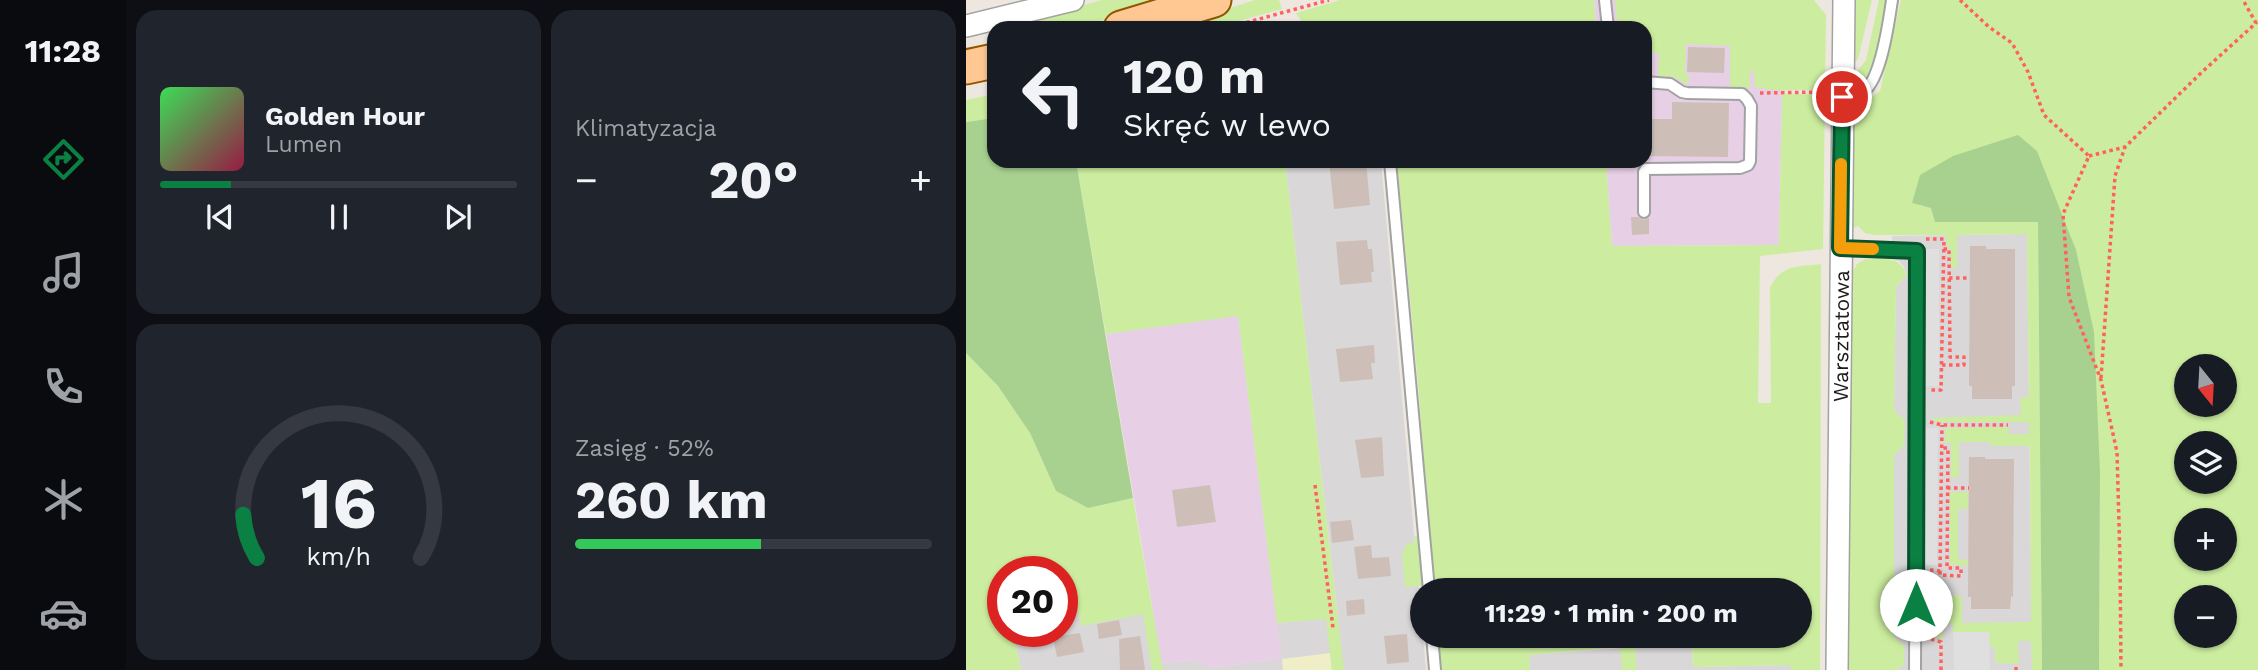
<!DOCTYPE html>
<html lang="pl">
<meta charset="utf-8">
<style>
body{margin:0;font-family:"Work Sans",sans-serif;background:#20242c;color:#f1f3f6;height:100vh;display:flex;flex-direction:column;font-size:26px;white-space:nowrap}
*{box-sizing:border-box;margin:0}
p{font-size:23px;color:#9ea1a6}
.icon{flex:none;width:38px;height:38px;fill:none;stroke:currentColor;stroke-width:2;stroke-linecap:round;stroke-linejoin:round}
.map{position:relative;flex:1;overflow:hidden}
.side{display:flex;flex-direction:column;gap:10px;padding:10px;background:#0d0f14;width:840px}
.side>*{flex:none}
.hud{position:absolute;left:21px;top:21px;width:665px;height:147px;border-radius:21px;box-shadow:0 2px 5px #0004;background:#171b24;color:#f1f3f6;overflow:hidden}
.needle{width:46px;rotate:162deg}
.tools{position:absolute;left:1208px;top:354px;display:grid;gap:14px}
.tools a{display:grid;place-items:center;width:63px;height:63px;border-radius:50%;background:#171b24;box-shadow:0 2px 5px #0004;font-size:35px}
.speed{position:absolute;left:21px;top:556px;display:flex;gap:14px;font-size:35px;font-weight:700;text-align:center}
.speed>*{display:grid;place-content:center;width:91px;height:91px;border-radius:50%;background:#171b24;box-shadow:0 2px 5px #0004;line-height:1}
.speed .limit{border:10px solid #d22;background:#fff;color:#111}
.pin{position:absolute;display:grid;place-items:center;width:60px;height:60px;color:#fff;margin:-30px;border:4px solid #fff;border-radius:50%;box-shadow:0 2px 7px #0007}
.me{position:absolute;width:77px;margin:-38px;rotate:0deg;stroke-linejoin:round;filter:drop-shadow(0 0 5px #0008)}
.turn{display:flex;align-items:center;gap:24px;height:147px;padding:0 21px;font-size:32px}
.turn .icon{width:91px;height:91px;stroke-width:2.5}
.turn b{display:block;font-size:49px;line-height:60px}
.big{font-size:52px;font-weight:700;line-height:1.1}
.side .tile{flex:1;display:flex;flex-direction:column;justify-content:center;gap:10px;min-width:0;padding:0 24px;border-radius:21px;background:#20242c}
.side .dial{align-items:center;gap:0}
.dial svg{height:182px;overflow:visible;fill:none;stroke:#363941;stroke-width:7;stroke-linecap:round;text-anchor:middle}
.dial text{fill:#f1f3f6;stroke:none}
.song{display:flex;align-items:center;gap:21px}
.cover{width:84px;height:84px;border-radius:10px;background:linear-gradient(135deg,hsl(130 70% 55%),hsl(340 70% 35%))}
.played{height:7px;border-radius:4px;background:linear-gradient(90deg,#0b8043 20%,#363941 20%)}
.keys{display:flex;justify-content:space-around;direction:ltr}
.heat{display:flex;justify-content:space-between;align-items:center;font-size:38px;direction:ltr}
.charge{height:10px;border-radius:5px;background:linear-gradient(90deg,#34c759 52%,#363941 0)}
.side .tiles{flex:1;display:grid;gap:10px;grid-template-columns:repeat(2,1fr)}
.trip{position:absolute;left:444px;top:578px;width:402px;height:70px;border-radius:35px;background:#171b24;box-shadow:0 2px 5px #0004;font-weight:700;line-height:70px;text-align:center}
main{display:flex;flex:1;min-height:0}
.tab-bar{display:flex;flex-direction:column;width:126px;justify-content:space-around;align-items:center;background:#090b0e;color:#9ea1a6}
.tab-bar .icon{width:49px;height:49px}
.tab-bar .active{color:#0b8043}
.tab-bar b{font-size:32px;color:#f1f3f6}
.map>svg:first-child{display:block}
.residential{fill:#d9d7d7}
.industrial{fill:#e7d0e5}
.farmland{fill:#efeec7}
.grass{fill:#cced9f;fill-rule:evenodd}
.forest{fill:#a8d190}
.parking{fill:#dfdfdf}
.building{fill:#cdbfb8}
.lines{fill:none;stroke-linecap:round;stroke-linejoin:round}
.service-casing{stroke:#a2a2a2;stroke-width:14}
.minor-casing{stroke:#a2a2a2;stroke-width:24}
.primary-casing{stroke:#915500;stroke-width:37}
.path{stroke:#ff615e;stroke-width:3.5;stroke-dasharray:3.5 3.5;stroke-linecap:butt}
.service{stroke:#fff;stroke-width:10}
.minor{stroke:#fff;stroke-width:21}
.primary{stroke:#ffc792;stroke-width:33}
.route-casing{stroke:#07532c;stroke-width:18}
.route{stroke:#0b8043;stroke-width:12}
.slow{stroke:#f59e0b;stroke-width:12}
.labels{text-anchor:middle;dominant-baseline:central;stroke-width:5;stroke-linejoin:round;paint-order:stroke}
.street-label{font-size:21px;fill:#1b1b1b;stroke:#fff}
</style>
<main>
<nav class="tab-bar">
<b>11:28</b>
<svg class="icon active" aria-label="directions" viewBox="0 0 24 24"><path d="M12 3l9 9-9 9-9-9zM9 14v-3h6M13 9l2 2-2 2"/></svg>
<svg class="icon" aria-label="music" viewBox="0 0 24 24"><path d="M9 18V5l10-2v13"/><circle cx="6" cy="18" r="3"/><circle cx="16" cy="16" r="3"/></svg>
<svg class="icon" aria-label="phone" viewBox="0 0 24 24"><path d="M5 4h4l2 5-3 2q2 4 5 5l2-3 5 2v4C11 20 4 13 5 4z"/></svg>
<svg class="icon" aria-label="climate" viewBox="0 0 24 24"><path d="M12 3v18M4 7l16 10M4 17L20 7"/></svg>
<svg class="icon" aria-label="car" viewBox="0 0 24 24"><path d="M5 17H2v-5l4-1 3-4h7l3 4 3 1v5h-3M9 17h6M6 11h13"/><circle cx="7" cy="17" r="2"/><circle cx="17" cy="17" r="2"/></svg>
</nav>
<section class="side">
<div class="tiles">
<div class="tile">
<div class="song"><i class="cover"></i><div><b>Golden Hour</b><p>Lumen</p></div></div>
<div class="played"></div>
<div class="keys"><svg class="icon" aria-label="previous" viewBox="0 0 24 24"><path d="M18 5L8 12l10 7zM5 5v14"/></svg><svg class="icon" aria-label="pause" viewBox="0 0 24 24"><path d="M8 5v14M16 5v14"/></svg><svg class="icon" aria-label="next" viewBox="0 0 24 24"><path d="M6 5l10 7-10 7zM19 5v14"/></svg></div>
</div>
<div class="tile"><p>Klimatyzacja</p>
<div class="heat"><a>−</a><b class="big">20°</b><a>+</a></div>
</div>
<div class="tile dial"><svg viewBox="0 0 100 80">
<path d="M14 69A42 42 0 1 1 86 69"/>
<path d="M14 69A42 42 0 0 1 8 50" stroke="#0b8043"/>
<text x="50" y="56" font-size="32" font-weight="700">16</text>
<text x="50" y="72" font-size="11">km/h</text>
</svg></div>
<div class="tile"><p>Zasięg · 52%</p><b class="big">260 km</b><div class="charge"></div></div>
</div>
</section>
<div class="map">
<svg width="1292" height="670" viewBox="0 0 1292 670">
<rect width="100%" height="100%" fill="#ede7df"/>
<path class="residential" d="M 319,161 L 415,161 L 460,670 L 55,670 L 47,632 L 96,632 L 96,592 L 108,589 L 187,611 L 197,664 L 226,660 L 247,668 L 315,659 L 311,623 L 372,617 Z
M 1061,234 L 1066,670 L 931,670 L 938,664 L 938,646 L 928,637 L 928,455 L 938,445 L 928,410 L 930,286 L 941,275 L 938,267 L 933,261 L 926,259 L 926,236 Z
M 726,643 L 727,667 L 825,665 L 825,670 L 564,670 L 563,655 Z"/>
<path class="industrial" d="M 628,0 L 818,0 L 813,245 L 646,246 L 640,161 L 679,161 L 679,28 L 630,28 Z
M 272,315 L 316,659 L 246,668 L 226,660 L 196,664 L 140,334 Z"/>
<path class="farmland" d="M 364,653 L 366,670 L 317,670 L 316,659 Z"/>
<path class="grass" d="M 136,0 L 209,0 L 109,28 L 33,28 Z
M 289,0 L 313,0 L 316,9 L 247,28 L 201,28 Z
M 374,0 L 628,0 L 630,28 L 340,28 L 330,13 Z
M 649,0 L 848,0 L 860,15 L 859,90 L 800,90 L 800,88 L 789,88 L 788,71 L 784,71 L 784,88 L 764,88 L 764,46 L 720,44 L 719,74 L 723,74 L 722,85 L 708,77 L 692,76 L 693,53 L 680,52 L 680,62 L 684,62 L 682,75 L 679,75 L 679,28 L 652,28 Z
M 889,0 L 906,0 L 892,59 L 888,64 Z
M 913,0 L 920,0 C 917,17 910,72 897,82 C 894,84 890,85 887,86 L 887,77 L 900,60 Z
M 935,0 L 1292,0 L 1292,670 L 1133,670 L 1134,472 L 1071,151 L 946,203 L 966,208 L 969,222 L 1072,222 L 1076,670 L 1066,670 L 1065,641 L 1052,641 L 1053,664 L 1029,663 L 1029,647 L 1024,647 L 1023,632 L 987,632 L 987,623 L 977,624 L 977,639 L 968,637 L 965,633 L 964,620 L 975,620 L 975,611 L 983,610 L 983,595 L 996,596 L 996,623 L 1065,622 L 1064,446 L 1024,446 L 1024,442 L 993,442 L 993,477 L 985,478 L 985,443 L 979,443 L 979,428 L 1043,427 L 1043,434 L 1063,434 L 1063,422 L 971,422 L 966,418 L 1055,415 L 1054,398 L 1063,397 L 1061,234 L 991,235 L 991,268 L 985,268 L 984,247 L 980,246 L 980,235 L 908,235 L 899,233 L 892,226 L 885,229 L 886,111 L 914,91 ZM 1220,366 L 1258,366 L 1258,404 L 1220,404 ZM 1220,443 L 1258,443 L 1258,481 L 1220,481 ZM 1220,520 L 1258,520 L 1258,558 L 1220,558 ZM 1220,597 L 1258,597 L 1258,635 L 1220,635 Z
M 28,94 L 28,118 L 0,122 L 0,100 Z
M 816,94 L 859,94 L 857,249 L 794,256 L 792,403 L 805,403 L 804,288 C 815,264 832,267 855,264 L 854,670 L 825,670 L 824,665 L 727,667 L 726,643 L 669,646 L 671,670 L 656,670 L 654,647 L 563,655 L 564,670 L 475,670 L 472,635 L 835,635 L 835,590 L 468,590 L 452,383 L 431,161 L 640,161 L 646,246 L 813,245 Z
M 110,161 L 319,161 L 378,670 L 366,670 L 360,619 L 311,623 L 272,316 L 140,334 Z
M 899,259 C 917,259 934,255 941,275 L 930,286 L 928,410 L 939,421 L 938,445 L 928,455 L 928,637 L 938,646 L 938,664 L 931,670 L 883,670 L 884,276 L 891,264 Z
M 0,353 L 32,386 L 64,433 L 90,491 L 122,508 L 167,498 L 197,670 L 186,670 L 177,614 L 115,626 L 108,590 L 96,592 L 96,572 L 37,572 L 37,632 L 47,632 L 55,670 L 0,670 Z
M 984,492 L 1003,492 L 1002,509 L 992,509 L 992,559 L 1002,560 L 1002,565 L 984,565 Z
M 448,536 L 454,536 L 459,585 L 439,587 L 436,555 L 440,545 L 449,541 Z"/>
<path class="forest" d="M 28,118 L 28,161 L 110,161 L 167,498 L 122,508 L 90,491 L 64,433 L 32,386 L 0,353 L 0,122 Z
M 1052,135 L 1071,151 L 1110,250 L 1128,332 L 1134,472 L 1133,670 L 1076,670 L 1072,222 L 969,222 L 965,208 L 946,203 L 954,175 L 987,156 Z"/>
<path class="parking" d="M 959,249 L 973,249 L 973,386 L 958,386 Z
M 957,428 L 972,428 L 971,565 L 957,565 Z
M 987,632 L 1023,632 L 1024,670 L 988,670 Z"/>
<path class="building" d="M 722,47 L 759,48 L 758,73 L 721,72 Z
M 706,102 L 763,103 L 762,157 L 679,156 L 679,119 L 706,119 Z
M 363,161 L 400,161 L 404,205 L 368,209 Z
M 665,217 L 672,217 L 677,220 L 683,218 L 683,234 L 666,235 Z
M 401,240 L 402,249 L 406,249 L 408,272 L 405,272 L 406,282 L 374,285 L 370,242 Z
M 1004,246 L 1020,246 L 1020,249 L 1049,249 L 1049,386 L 1046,386 L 1046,399 L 1006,399 L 1006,386 L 1003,386 Z
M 408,345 L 409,363 L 405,363 L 407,379 L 374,382 L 370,349 Z
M 416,437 L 418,476 L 395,478 L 389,440 Z
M 1003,457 L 1019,457 L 1019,459 L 1048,459 L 1047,597 L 1045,596 L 1044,609 L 1005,609 L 1005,597 L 1002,597 Z
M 244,485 L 250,522 L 211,527 L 206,490 Z
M 385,520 L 388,540 L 366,543 L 364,522 Z
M 405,545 L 406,558 L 423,557 L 425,576 L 392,579 L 388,547 Z
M 398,599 L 399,614 L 381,616 L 380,601 Z
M 153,620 L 156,635 L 133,639 L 131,624 Z
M 114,633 L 118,652 L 91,657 L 87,637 Z
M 441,634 L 443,662 L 421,664 L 418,636 Z
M 174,636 L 179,670 L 154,670 L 153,639 Z"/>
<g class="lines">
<g class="service-casing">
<path id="service" d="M 639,0 L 642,28
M 876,97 C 884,96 892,96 898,91 C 915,79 923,21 926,0
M 424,161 L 463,590
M 678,212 L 678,172 L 680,169 L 774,168 L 782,165 L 784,161 L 785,106 L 781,99 L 776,94 L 721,93 L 716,92 L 704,84 L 679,82
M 874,248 L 951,251 L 949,670
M 466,635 L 469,670"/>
</g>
<g class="minor-casing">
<g id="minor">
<path d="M 0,26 L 107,0"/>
<path id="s1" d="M 871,670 L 878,0"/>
</g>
</g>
<g class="primary-casing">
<path id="primary" d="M 155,28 L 248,0
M 0,67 L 28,61"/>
</g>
<path class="path" d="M 994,0 L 1023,27 L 1046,43 L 1062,72 L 1078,115 L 1123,156 L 1097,214 L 1103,297 L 1135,380 L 1151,452 L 1154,560 L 1155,670
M 260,28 L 363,0
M 794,93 L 857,92
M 1123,156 L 1159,147
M 960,239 L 978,239 L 975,390 L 964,390
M 983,278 L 1004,278
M 976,365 L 998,365 L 998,357 L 984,357 L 983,249 L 977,249
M 1135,378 L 1149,176 L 1159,147 L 1236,72 L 1290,23 L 1277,0
M 964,422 L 976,425 L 1042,425
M 349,485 L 367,628
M 981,488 L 1003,488
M 964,570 L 974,571 L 976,425
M 974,571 L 974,575 L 995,576 L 995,568 L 981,568 L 982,448 L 975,448
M 965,639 L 975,642 L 975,670
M 1050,670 L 1050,667"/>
<use href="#service" class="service"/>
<use href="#minor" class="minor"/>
<use href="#primary" class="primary"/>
</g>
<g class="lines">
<g class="route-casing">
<path id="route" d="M 876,97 L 874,248 L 951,251 L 950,605"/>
</g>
<use href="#route" class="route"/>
<path class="slow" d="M 875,164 L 874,248 L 907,249"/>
</g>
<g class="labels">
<g class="street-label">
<text stroke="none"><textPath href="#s1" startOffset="334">Warsztatowa</textPath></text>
</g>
</g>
</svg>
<div class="tools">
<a><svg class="needle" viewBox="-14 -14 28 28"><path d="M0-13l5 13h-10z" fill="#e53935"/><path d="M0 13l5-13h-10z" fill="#9ea1a6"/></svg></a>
<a><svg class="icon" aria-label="layers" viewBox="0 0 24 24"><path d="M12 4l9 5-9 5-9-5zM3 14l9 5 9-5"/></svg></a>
<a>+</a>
<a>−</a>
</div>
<div class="speed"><div class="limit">20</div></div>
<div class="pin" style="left:876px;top:97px;background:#d93025"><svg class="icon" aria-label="arrive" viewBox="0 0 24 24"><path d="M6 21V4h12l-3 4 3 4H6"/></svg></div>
<svg class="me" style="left:950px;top:605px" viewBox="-20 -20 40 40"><circle r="19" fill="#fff"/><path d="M0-13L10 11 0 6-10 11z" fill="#0b8043"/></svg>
<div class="trip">11:29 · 1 min · 200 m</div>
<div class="hud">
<div class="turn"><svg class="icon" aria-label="left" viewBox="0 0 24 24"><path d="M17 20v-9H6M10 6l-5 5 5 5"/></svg><div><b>120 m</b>Skręć w lewo</div></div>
</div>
</div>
</main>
